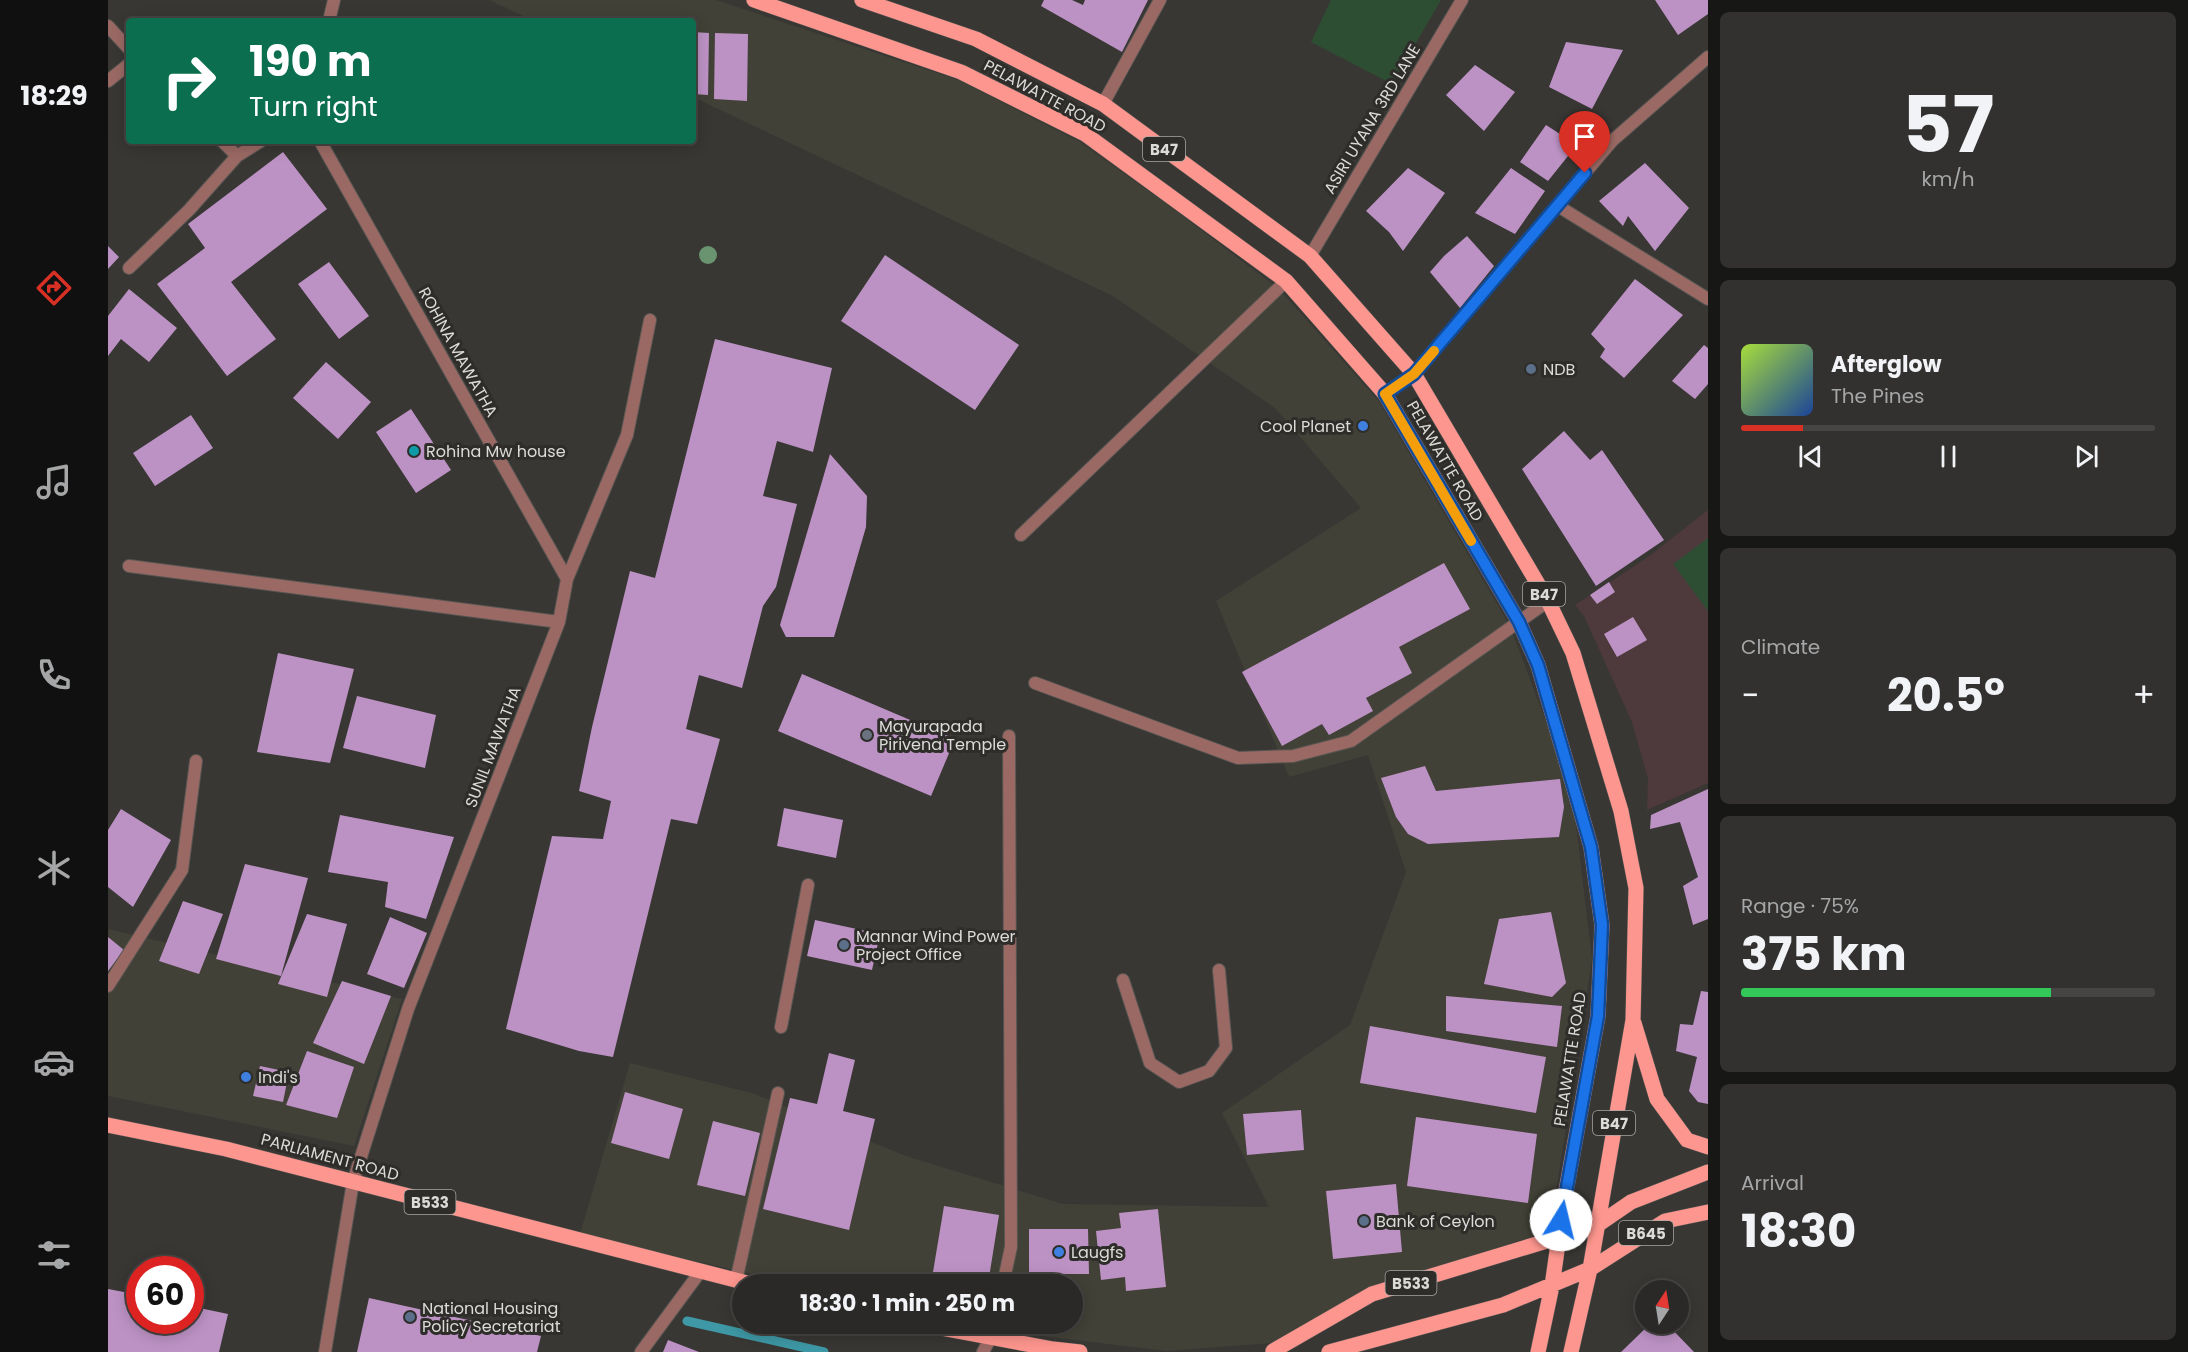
<!DOCTYPE html>
<meta charset="utf-8">
<style>
body{margin:0;font-family:Poppins,sans-serif;background:#32312f;color:#f1f3f6;height:100vh;display:flex;flex-direction:column;font-size:22px;white-space:nowrap}
*{box-sizing:border-box;margin:0}
p{font-size:20px;color:#a5a6a7}
.icon{flex:none;width:33px;height:33px;fill:none;stroke:currentColor;stroke-width:2;stroke-linecap:round;stroke-linejoin:round}
.map{position:relative;flex:1;overflow:hidden}
.sheet{display:flex;flex-direction:column;gap:12px;padding:12px;background:#171715;width:480px}
.sheet>*{flex:none}
.hud{position:absolute;left:18px;top:18px;width:570px;height:126px;border-radius:6px;box-shadow:0 3px 15px #0003,0 0 0 2px #464544;background:#0b6e4f;color:#fff;overflow:hidden}
.needle{width:39px;rotate:12deg}
.controls{position:absolute;left:1527px;top:1280px;display:grid;gap:12px}
.controls a{display:grid;place-items:center;width:54px;height:54px;border-radius:50%;background:#2a2927;box-shadow:0 3px 15px #0003,0 0 0 2px #464544;font-size:30px}
.speed{position:absolute;left:18px;top:1256px;display:flex;gap:12px;font-size:30px;font-weight:700;text-align:center}
.speed>*{display:grid;place-content:center;width:78px;height:78px;border-radius:50%;background:#2a2927;box-shadow:0 3px 15px #0003,0 0 0 2px #464544;line-height:1}
.speed .limit{border:9px solid #d22;background:#fff;color:#111}
.pin{position:absolute;display:grid;place-items:center;width:51px;height:51px;color:#fff;margin:-62px -26px;border-radius:50% 50% 50% 0;rotate:-45deg;box-shadow:0 0 6px #0007}
.pin .icon{rotate:45deg}
.me{position:absolute;width:66px;margin:-33px;rotate:9deg;stroke-linejoin:round;filter:drop-shadow(0 0 4px #0008)}
.turn{display:flex;align-items:center;gap:21px;height:126px;padding:0 24px;font-size:27px}
.turn .icon{width:78px;height:78px;stroke-width:2.5}
.turn b{display:block;font-size:42px;line-height:51px}
.big{font-size:45px;font-weight:700;line-height:1.1}
.sheet .card{flex:1;display:flex;flex-direction:column;justify-content:center;gap:9px;min-width:0;padding:0 21px;border-radius:9px;background:#32312f}
.sheet .dial{align-items:center;gap:0}
.dial b{font-size:78px;line-height:1}
.song{display:flex;align-items:center;gap:18px}
.cover{width:72px;height:72px;border-radius:9px;background:linear-gradient(135deg,hsl(80 70% 55%),hsl(220 70% 35%))}
.played{height:6px;border-radius:3px;background:linear-gradient(90deg,#d93025 15%,#464544 15%)}
.keys{display:flex;justify-content:space-around;direction:ltr}
.heat{display:flex;justify-content:space-between;align-items:center;font-size:33px;direction:ltr}
.charge{height:9px;border-radius:4px;background:linear-gradient(90deg,#34c759 75%,#464544 0)}
.trip{position:absolute;left:624px;top:1274px;width:351px;height:60px;border-radius:30px;background:#2a2927;box-shadow:0 3px 15px #0003,0 0 0 2px #464544;font-weight:700;line-height:60px;text-align:center}
main{display:flex;flex:1;min-height:0}
.tabs{display:flex;flex-direction:column;width:108px;justify-content:space-around;align-items:center;background:#111010;color:#a5a6a7}
.tabs .icon{width:42px;height:42px}
.tabs .active{color:#d93025}
.tabs b{font-size:27px;color:#f1f3f6}
.map>svg:first-child{display:block}
.built{fill:#424137}
.education{fill:#4e393c}
.green{fill:#2e4e34}
.lines{fill:none;stroke-linecap:round;stroke-linejoin:round}
.stream{stroke:#3e98a5;stroke-width:9}
.building{fill:#bc92c4}
.service-casing{stroke:#565552;stroke-width:14}
.minor-casing{stroke:#565552;stroke-width:14}
.primary-casing{stroke:#565552;stroke-width:16}
.service{stroke:#9b6964;stroke-width:12}
.minor{stroke:#9b6964;stroke-width:12}
.primary{stroke:#fd968e;stroke-width:15}
.tree{fill:#6a9470}
.route-casing{stroke:#114b97;stroke-width:15}
.route{stroke:#1a73e8;stroke-width:10}
.slow{stroke:#f59e0b;stroke-width:10}
.service-dot{fill:#5c6f8a;stroke:#2e2d2a;stroke-width:2}
.shop-dot{fill:#3f7fe0;stroke:#2e2d2a;stroke-width:2}
.culture-dot{fill:#0f9aa8;stroke:#2e2d2a;stroke-width:2}
.worship-dot{fill:#6b7280;stroke:#2e2d2a;stroke-width:2}
.labels{text-anchor:middle;dominant-baseline:central;stroke-width:6;stroke-linejoin:round;paint-order:stroke}
.shield{fill:#2e2d2a;stroke:#a8a7a4;stroke-width:1.5}
.shield-label{font-size:15px;font-weight:bold;fill:#dcdbd9}
.street-label{font-size:16px;fill:#dcdbd9;stroke:#2e2d2a}
.poi-label{font-size:16px;fill:#dcdbd9;stroke:#2e2d2a;text-anchor:start}
</style>
<main>
<nav class="tabs">
<b>18:29</b>
<svg class="icon active" aria-label="directions" viewBox="0 0 24 24"><path d="M12 3l9 9-9 9-9-9zM9 14v-3h6M13 9l2 2-2 2"/></svg>
<svg class="icon" aria-label="music" viewBox="0 0 24 24"><path d="M9 18V5l10-2v13"/><circle cx="6" cy="18" r="3"/><circle cx="16" cy="16" r="3"/></svg>
<svg class="icon" aria-label="phone" viewBox="0 0 24 24"><path d="M5 4h4l2 5-3 2q2 4 5 5l2-3 5 2v4C11 20 4 13 5 4z"/></svg>
<svg class="icon" aria-label="climate" viewBox="0 0 24 24"><path d="M12 3v18M4 7l16 10M4 17L20 7"/></svg>
<svg class="icon" aria-label="car" viewBox="0 0 24 24"><path d="M5 17H2v-5l4-1 3-4h7l3 4 3 1v5h-3M9 17h6M6 11h13"/><circle cx="7" cy="17" r="2"/><circle cx="17" cy="17" r="2"/></svg>
<svg class="icon" aria-label="filters" viewBox="0 0 24 24"><path d="M4 7h16M4 17h16"/><circle cx="9" cy="7" r="2"/><circle cx="15" cy="17" r="2"/></svg>
</nav>
<div class="map">
<svg width="1600" height="1352" viewBox="0 0 1600 1352">
<rect width="100%" height="100%" fill="#383734"/>
<path class="built" d="M 381,0 L 608,0 L 850,80 L 972,142 L 1060,205 L 1171,289 L 1270,400 L 1402,626 L 1464,791 L 1484,959 L 1442,1231 L 1261,1288 L 1163,1343 L 1059,1351 L 884,1330 L 854,1323 L 964,1323 L 964,1284 L 687,1284 L 472,1234 L 522,1063 L 644,1093 L 798,1156 L 955,1204 L 1161,1207 L 1114,1113 L 1242,1025 L 1298,872 L 1260,755 L 1181,777 L 1108,601 L 1253,508 L 1167,408 L 1005,296 L 585,97 L 585,21 L 426,21 Z
M 0,929 L 294,999 L 246,1146 L 0,1096 Z"/>
<path class="education" d="M 1600,510 L 1600,783 L 1539,810 L 1540,779 L 1524,722 L 1476,616 L 1467,605 L 1540,557 Z"/>
<path class="green" d="M 1223,0 L 1333,0 L 1284,84 L 1203,42 Z
M 1600,538 L 1600,611 L 1565,564 Z"/>
<g class="lines">
<path class="stream" d="M 579,1321 L 716,1352"/>
</g>
<path class="building" d="M 936,0 L 964,0 L 975,5 L 977,0 L 1040,0 L 1014,52 L 933,6 Z
M 1547,0 L 1600,0 L 1600,14 L 1570,35 Z
M 585,32 L 601,33 L 600,95 L 585,94 Z
M 607,33 L 640,34 L 639,101 L 606,99 Z
M 1458,42 L 1515,50 L 1484,109 L 1441,87 Z
M 1367,65 L 1407,92 L 1376,131 L 1338,95 Z
M 1438,125 L 1452,134 L 1472,141 L 1440,181 L 1412,162 Z
M 175,152 L 219,209 L 123,282 L 168,339 L 119,376 L 49,284 L 97,248 L 80,224 Z
M 1537,163 L 1581,208 L 1547,251 L 1520,216 L 1515,226 L 1491,201 Z
M 1300,168 L 1337,193 L 1295,251 L 1281,232 L 1258,211 Z
M 1403,168 L 1437,191 L 1407,234 L 1367,213 Z
M 1359,236 L 1386,266 L 1352,308 L 1322,272 L 1336,256 Z
M 0,246 L 11,257 L 0,269 Z
M 777,255 L 911,345 L 867,410 L 733,321 Z
M 221,262 L 261,316 L 231,339 L 190,284 Z
M 1527,279 L 1575,315 L 1516,378 L 1492,357 L 1497,349 L 1483,334 Z
M 21,289 L 69,328 L 41,362 L 13,339 L 0,356 L 0,316 Z
M 607,339 L 724,368 L 705,452 L 669,441 L 655,496 L 689,504 L 668,587 L 655,606 L 634,688 L 591,675 L 578,729 L 612,739 L 589,824 L 563,819 L 505,1057 L 471,1051 L 398,1029 L 444,836 L 495,839 L 503,801 L 471,791 L 484,727 L 522,571 L 547,578 Z
M 1596,345 L 1600,348 L 1600,384 L 1587,399 L 1564,381 Z
M 218,362 L 263,402 L 230,439 L 185,398 Z
M 303,409 L 343,470 L 308,493 L 268,432 Z
M 83,415 L 105,448 L 47,486 L 25,453 Z
M 1456,431 L 1482,460 L 1494,450 L 1556,540 L 1488,586 L 1414,469 Z
M 722,454 L 759,496 L 758,527 L 726,637 L 678,637 L 672,625 Z
M 1336,563 L 1362,609 L 1291,647 L 1304,673 L 1258,698 L 1265,711 L 1221,735 L 1214,724 L 1174,746 L 1134,672 Z
M 1501,582 L 1507,592 L 1489,604 L 1482,595 Z
M 1525,617 L 1539,640 L 1509,657 L 1496,634 Z
M 170,653 L 246,669 L 222,763 L 149,752 Z
M 694,674 L 847,739 L 823,796 L 670,731 Z
M 249,696 L 328,715 L 317,768 L 235,748 Z
M 1317,766 L 1328,791 L 1452,779 L 1456,807 L 1451,837 L 1320,844 L 1300,834 L 1288,817 L 1273,778 Z
M 1600,789 L 1600,919 L 1585,925 L 1575,886 L 1590,877 L 1572,822 L 1542,829 L 1543,815 Z
M 676,808 L 735,820 L 728,858 L 669,846 Z
M 13,809 L 63,840 L 25,907 L 0,887 L 0,830 Z
M 232,815 L 346,837 L 318,919 L 277,907 L 280,882 L 220,872 Z
M 137,864 L 200,878 L 173,976 L 108,959 Z
M 75,901 L 115,914 L 91,974 L 51,961 Z
M 1443,912 L 1458,983 L 1444,997 L 1376,984 L 1391,919 Z
M 199,914 L 239,924 L 219,997 L 170,984 Z
M 282,917 L 319,933 L 296,988 L 259,974 Z
M 707,920 L 772,934 L 764,970 L 699,956 Z
M 0,937 L 16,950 L 0,971 Z
M 234,981 L 283,996 L 256,1064 L 205,1043 Z
M 1593,991 L 1600,992 L 1600,1104 L 1590,1102 L 1581,1091 L 1589,1057 L 1568,1051 L 1572,1024 L 1585,1025 Z
M 1338,996 L 1454,1006 L 1449,1047 L 1338,1031 Z
M 1262,1026 L 1438,1057 L 1428,1113 L 1252,1083 Z
M 199,1051 L 246,1067 L 229,1118 L 178,1105 Z
M 721,1053 L 747,1060 L 735,1111 L 767,1119 L 741,1230 L 655,1209 L 682,1098 L 709,1104 Z
M 152,1066 L 181,1072 L 175,1102 L 145,1096 Z
M 517,1092 L 575,1109 L 561,1159 L 503,1143 Z
M 1193,1110 L 1196,1150 L 1139,1155 L 1135,1114 Z
M 1308,1117 L 1429,1134 L 1420,1203 L 1299,1186 Z
M 605,1121 L 652,1133 L 637,1196 L 589,1185 Z
M 1288,1184 L 1294,1252 L 1225,1259 L 1218,1191 Z
M 836,1206 L 891,1215 L 880,1284 L 823,1284 Z
M 1050,1209 L 1058,1287 L 1018,1291 L 1017,1277 L 993,1280 L 988,1231 L 1013,1228 L 1011,1213 Z
M 921,1229 L 980,1229 L 981,1274 L 921,1274 Z
M 0,1289 L 32,1295 L 32,1320 L 82,1320 L 82,1306 L 120,1314 L 111,1352 L 0,1352 Z
M 261,1298 L 433,1336 L 429,1352 L 249,1352 Z
M 1543,1323 L 1558,1323 L 1586,1352 L 1513,1352 Z
M 560,1340 L 591,1352 L 555,1352 Z"/>
<g class="lines">
<g class="service-casing">
<path id="service" d="M 913,535 L 1178,281
M 673,1027 L 700,885
M 628,1281 L 670,1093"/>
</g>
<g class="minor-casing">
<path id="minor" d="M 221,21 L 226,0
M 0,26 L 21,49
M 0,81 L 21,64
M 995,104 L 1052,0
M 114,141 L 129,156 L 153,141
M 212,141 L 459,579
M 1450,206 L 1600,299
M 1202,256 L 1354,0
M 21,268 L 81,210 L 129,156
M 1277,394 L 1306,374 L 1504,141 L 1600,57
M 21,566 L 451,622
M 927,683 L 1130,758 L 1185,756 L 1243,741 L 1440,601
M 1015,980 L 1042,1063 L 1071,1082 L 1101,1071 L 1118,1048 L 1111,970
M 0,986 L 74,870 L 88,761
M 895,1284 L 903,1247 L 901,736
M 217,1352 L 245,1182 L 300,1009 L 451,622 L 459,579 L 519,435 L 542,320
M 533,1352 L 592,1272
M 875,1352 L 883,1337 L 886,1323"/>
</g>
<g class="primary-casing">
<path id="primary" d="M 646,0 L 853,72 L 977,134 L 1178,281 L 1277,394 L 1411,622 L 1430,665 L 1483,847 L 1494,925 L 1490,1016 L 1456,1202 L 1444,1286 L 1430,1352
M 754,0 L 868,39 L 995,104 L 1202,256 L 1306,374 L 1440,601 L 1465,653 L 1513,811 L 1528,888 L 1525,1020 L 1482,1269 L 1463,1352
M 1526,1023 L 1549,1099 L 1579,1140 L 1600,1147
M 0,1125 L 118,1149 L 643,1284
M 806,1323 L 945,1349 L 972,1352
M 1165,1351 L 1264,1294 L 1488,1226 L 1523,1202 L 1600,1172
M 1221,1352 L 1395,1305 L 1482,1269 L 1557,1221 L 1600,1212"/>
</g>
<use href="#service" class="service"/>
<use href="#minor" class="minor"/>
<use href="#primary" class="primary"/>
</g>
<circle class="tree" cx="600" cy="255" r="9"/>
<g class="lines">
<g class="route-casing">
<path id="route" d="M 1453,1220 L 1490,1016 L 1494,925 L 1483,847 L 1430,665 L 1411,622 L 1277,394 L 1306,374 L 1477,173"/>
</g>
<use href="#route" class="route"/>
<path class="slow" d="M 1326,351 L 1306,374 L 1277,394 L 1363,541"/>
</g>
<g class="service-dot">
<circle cx="1423" cy="369" r="6"/>
<circle cx="736" cy="945" r="6"/>
<circle cx="1256" cy="1221" r="6"/>
<circle cx="302" cy="1317" r="6"/>
</g>
<g class="shop-dot">
<circle cx="1255" cy="426" r="6"/>
<circle cx="138" cy="1077" r="6"/>
<circle cx="951" cy="1252" r="6"/>
</g>
<circle class="culture-dot" cx="306" cy="451" r="6"/>
<circle class="worship-dot" cx="759" cy="735" r="6"/>
<g class="labels">
<g class="shield">
<rect x="1035" y="137" width="42" height="24" rx="4.5"/>
<rect x="1415" y="582" width="42" height="24" rx="4.5"/>
<rect x="1485" y="1111" width="42" height="24" rx="4.5"/>
<rect x="296.5" y="1190" width="51" height="24" rx="4.5"/>
<rect x="1511" y="1221" width="54" height="24" rx="4.5"/>
<rect x="1277.5" y="1271" width="51" height="24" rx="4.5"/>
</g>
<g class="shield-label">
<text x="1056" y="149">B47</text>
<text x="1436" y="594">B47</text>
<text x="1506" y="1123">B47</text>
<text x="322" y="1202">B533</text>
<text x="1538" y="1233">B645</text>
<text x="1303" y="1283">B533</text>
</g>
<g class="street-label">
<text transform="translate(937 96) rotate(28)">PELAWATTE ROAD</text>
<text transform="translate(1264 119) rotate(-59)">ASIRI UYANA 3RD LANE</text>
<text transform="translate(350 352) rotate(61)">ROHINA MAWATHA</text>
<text transform="translate(1337 461) rotate(60)">PELAWATTE ROAD</text>
<text transform="translate(385 747) rotate(-69)">SUNIL MAWATHA</text>
<text transform="translate(1462 1059) rotate(-81)">PELAWATTE ROAD</text>
<text transform="translate(222 1157) rotate(15)">PARLIAMENT ROAD</text>
</g>
<g class="poi-label">
<text x="1435" y="369">NDB</text>
<text x="1243" y="426" text-anchor="end">Cool Planet</text>
<text x="318" y="451">Rohina Mw house</text>
<text x="771" y="726">Mayurapada<tspan x="771" dy="18">Pirivena Temple</tspan></text>
<text x="748" y="936">Mannar Wind Power<tspan x="748" dy="18">Project Office</tspan></text>
<text x="150" y="1077">Indi's</text>
<text x="1268" y="1221">Bank of Ceylon</text>
<text x="963" y="1252">Laugfs</text>
<text x="314" y="1308">National Housing<tspan x="314" dy="18">Policy Secretariat</tspan></text>
</g>
</g>
</svg>
<div class="controls">
<a><svg class="needle" viewBox="-14 -14 28 28"><path d="M0-13l5 13h-10z" fill="#e53935"/><path d="M0 13l5-13h-10z" fill="#a5a6a7"/></svg></a>
</div>
<div class="speed"><div class="limit">60</div></div>
<div class="pin" style="left:1477px;top:173px;background:#d93025"><svg class="icon" aria-label="arrive" viewBox="0 0 24 24"><path d="M6 21V4h12l-3 4 3 4H6"/></svg></div>
<svg class="me" style="left:1453px;top:1220px" viewBox="-20 -20 40 40"><circle r="19" fill="#fff"/><path d="M0-13L10 11 0 6-10 11z" fill="#1a73e8"/></svg>
<div class="trip">18:30 · 1 min · 250 m</div>
<div class="hud">
<div class="turn"><svg class="icon" aria-label="right" viewBox="0 0 24 24"><path d="M7 20v-9h11M14 6l5 5-5 5"/></svg><div><b>190 m</b>Turn right</div></div>
</div>
</div>
<section class="sheet">
<div class="card dial"><b>57</b><p>km/h</p></div>
<div class="card">
<div class="song"><i class="cover"></i><div><b>Afterglow</b><p>The Pines</p></div></div>
<div class="played"></div>
<div class="keys"><svg class="icon" aria-label="previous" viewBox="0 0 24 24"><path d="M18 5L8 12l10 7zM5 5v14"/></svg><svg class="icon" aria-label="pause" viewBox="0 0 24 24"><path d="M8 5v14M16 5v14"/></svg><svg class="icon" aria-label="next" viewBox="0 0 24 24"><path d="M6 5l10 7-10 7zM19 5v14"/></svg></div>
</div>
<div class="card"><p>Climate</p>
<div class="heat"><a>−</a><b class="big">20.5°</b><a>+</a></div>
</div>
<div class="card"><p>Range · 75%</p><b class="big">375 km</b><div class="charge"></div></div>
<div class="card"><p>Arrival</p><b class="big">18:30</b></div>
</section>
</main>
